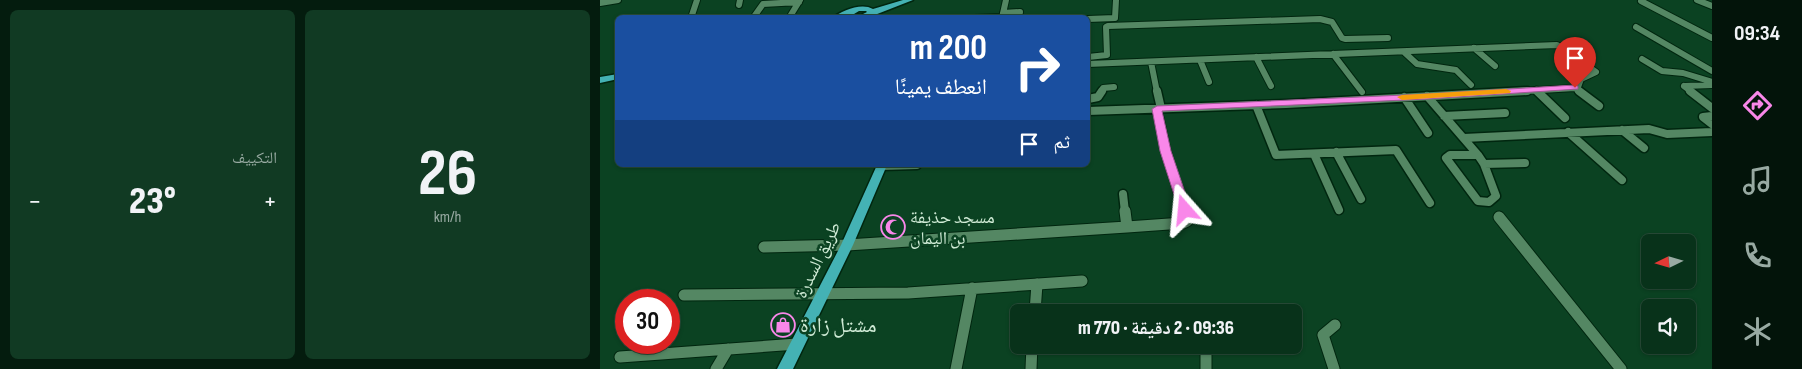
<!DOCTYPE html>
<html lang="ar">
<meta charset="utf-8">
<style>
body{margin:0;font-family:"Sofia Sans Condensed","Noto Naskh Arabic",sans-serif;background:#113a23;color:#f1f3f6;direction:rtl;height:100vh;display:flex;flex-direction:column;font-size:19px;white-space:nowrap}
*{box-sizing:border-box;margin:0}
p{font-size:16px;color:#98aaa2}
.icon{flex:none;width:28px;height:28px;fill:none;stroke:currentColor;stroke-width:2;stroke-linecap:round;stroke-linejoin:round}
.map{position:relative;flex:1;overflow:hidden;direction:ltr}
.details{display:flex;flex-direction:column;gap:10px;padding:10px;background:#041c0e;width:600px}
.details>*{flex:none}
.banner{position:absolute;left:15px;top:15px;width:475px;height:152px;border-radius:8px;box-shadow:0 1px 4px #0004,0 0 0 1px #294d39;direction:rtl;background:#1a4fa0;color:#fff;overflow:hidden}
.needle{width:32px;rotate:265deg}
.fabs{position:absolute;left:1041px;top:234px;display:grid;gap:10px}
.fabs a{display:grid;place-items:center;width:55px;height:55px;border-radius:8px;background:#08321a;box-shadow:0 1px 4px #0004,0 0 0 1px #294d39;font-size:25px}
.speed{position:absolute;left:15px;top:289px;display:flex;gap:10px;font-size:25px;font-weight:700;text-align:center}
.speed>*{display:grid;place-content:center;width:65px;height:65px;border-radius:50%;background:#08321a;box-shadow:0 1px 4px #0004,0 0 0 1px #294d39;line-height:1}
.speed .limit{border:8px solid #d22;background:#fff;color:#111}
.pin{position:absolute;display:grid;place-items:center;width:42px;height:42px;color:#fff;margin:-51px -21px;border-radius:50% 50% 50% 0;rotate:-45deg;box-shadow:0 0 5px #0007}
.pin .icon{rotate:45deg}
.me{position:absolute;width:55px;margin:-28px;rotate:342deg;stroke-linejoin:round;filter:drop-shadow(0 0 4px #0008)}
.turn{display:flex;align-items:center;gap:18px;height:105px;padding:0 20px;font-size:22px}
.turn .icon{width:65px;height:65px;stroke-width:2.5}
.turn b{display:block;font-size:35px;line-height:42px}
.then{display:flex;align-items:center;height:48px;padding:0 20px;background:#0003;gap:10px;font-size:19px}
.big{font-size:38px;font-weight:800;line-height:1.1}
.details .widget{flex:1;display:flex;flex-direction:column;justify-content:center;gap:8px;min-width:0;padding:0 18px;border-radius:8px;background:#113a23}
.details .dial{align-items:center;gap:0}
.dial b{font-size:65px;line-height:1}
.heat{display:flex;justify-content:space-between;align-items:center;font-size:28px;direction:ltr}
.details .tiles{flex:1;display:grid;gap:10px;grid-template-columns:repeat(2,1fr)}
.trip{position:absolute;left:410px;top:304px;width:292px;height:50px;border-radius:8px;background:#08321a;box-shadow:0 1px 4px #0004,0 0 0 1px #294d39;font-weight:800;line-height:50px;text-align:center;direction:rtl}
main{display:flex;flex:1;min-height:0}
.tabs{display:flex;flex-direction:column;width:90px;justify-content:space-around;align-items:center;background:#03140a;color:#98aaa2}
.tabs .icon{width:35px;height:35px}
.tabs .active{color:#f987e9}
.tabs b{font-size:22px;color:#f1f3f6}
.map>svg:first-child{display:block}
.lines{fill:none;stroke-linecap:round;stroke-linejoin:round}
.minor-far2-casing{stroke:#00260f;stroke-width:8}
.minor-far1-casing{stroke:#00260f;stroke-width:11}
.minor-casing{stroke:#00260f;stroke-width:13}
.major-casing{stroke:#00260f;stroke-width:3}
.minor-far2{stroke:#548763;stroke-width:6}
.minor-far1{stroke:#548763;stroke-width:8}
.minor{stroke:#548763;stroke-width:11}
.major{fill:#44b2b4;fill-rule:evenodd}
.route{fill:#f987e9;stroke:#a25897}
.slow{fill:#f59e0b}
.labels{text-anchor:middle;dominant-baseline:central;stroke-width:5;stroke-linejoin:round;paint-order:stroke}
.poi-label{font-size:18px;fill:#d0ebd6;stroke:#0b4222;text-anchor:start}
.street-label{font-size:18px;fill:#d0ebd6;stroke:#0b4222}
.near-poi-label{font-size:21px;fill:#d0ebd6;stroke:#0b4222;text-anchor:start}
</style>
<main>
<nav class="tabs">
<b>09:34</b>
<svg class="icon active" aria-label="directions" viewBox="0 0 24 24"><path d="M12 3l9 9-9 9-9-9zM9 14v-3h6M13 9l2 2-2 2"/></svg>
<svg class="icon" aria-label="music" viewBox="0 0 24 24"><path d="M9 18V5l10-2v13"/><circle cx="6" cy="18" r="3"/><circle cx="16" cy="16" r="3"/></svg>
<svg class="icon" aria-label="phone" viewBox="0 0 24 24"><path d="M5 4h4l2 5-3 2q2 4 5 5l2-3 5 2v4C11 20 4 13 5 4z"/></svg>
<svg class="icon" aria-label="climate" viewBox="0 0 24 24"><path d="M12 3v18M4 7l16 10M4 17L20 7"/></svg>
</nav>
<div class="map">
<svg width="1112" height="369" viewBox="0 0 1112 369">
<rect width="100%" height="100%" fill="#0b4222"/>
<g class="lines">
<g class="minor-far2-casing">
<path id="minor-far2" d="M 1097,0 L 1112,6
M 1041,1 L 1112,38
M 0,3 L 18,0
M 139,5 L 140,0
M 403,13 L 420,12
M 91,18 L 97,0
M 153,18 L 163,4 L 199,2
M 189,18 L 200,0
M 374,18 L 402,17
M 402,18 L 406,0
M 488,19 L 515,18 L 516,0
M 1036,27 L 1112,71
M 874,48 L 895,66
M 804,52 L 817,64 L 856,70 L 871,85
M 733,54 L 762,92
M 488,57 L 507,55 L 506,27 L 508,26 L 720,19 L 732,22 L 742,38 L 745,39 L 788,38
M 656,57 L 671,86
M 1042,59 L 1062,71 L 1083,73 L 1112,82
M 600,60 L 609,82
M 551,62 L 557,92
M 488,64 L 957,45 L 996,72 L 981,79 L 978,87 L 975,88 L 904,92
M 1084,86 L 1092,92
M 1084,86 L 1112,85
M 975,88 L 980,92
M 936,90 L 938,92
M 501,92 L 503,88 L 514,87"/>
</g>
<g class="minor-far1-casing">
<path id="minor-far1" d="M 557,91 L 560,104
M 937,91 L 965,118
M 979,91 L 999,106
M 1090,91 L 1112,108
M 827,96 L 878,155
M 804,97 L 828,133
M 488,99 L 498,97 L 502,91
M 656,105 L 676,155 L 796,150 L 830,203
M 557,109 L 566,151 L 584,212
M 488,111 L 686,104 L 927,91
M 844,116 L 905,113
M 1112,116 L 1103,117 L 1112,124
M 1022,130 L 1044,148
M 968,132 L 1022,180
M 864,138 L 1049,129 L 1067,134 L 1112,132
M 736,152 L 761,199
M 714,154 L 739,210
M 850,155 L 878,155 L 884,164 L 896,196 L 889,202 L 878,201 L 846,158 Z
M 884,164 L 925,163
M 281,166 L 317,165
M 523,194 L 525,212"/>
</g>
<g class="minor-casing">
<path id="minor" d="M 899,217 L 1021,369
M 527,227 L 583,223 L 587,221 L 584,211
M 164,247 L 247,245 L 527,227 L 525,211
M 84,295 L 308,293 L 482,281
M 435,312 L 437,284
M 20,357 L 197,344
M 116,369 L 128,349
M 356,369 L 372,288
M 431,369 L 432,345
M 606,369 L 606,353 L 610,345
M 734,369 L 723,335 L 735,325"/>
</g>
<g class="major-casing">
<path id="major" d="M 303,0 L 313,0 L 267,18 L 232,18 C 242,11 261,2 273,9 ZM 259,11 L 266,11 L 267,12 L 261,15 L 254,14 Z
M 18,74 L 18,79 L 0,83 L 0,77 Z
M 277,165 L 287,165 L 253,245 L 193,369 L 177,369 L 241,245 Z"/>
</g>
<use href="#minor-far2" class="minor-far2"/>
<use href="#minor-far1" class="minor-far1"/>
<use href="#minor" class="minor"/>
<use href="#major" class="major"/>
</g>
<path class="route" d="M 975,85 L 978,86 L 978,89 L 827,99 L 562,111 L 571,151 L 591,210 L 585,214 L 579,210 L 560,151 L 552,109 L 557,106 L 827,94 Z"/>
<path class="slow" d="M 906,89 L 911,91 L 910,93 L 802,100 L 797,97 L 802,95 Z"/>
<defs>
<g id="mosque-ring" transform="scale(1.25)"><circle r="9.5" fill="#0b4222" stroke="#f987e9" stroke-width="1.5"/><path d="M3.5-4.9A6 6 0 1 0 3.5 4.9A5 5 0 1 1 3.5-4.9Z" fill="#f987e9"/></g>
<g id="shop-ring" transform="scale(1.25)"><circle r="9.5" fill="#0b4222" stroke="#f987e9" stroke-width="1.5"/><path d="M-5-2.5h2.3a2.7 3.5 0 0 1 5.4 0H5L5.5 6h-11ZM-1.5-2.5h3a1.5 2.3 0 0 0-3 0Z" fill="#f987e9"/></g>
</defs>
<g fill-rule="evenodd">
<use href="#mosque-ring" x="293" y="227"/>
<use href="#shop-ring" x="183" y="325"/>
</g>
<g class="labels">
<g class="poi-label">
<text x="310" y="217">مسجد حذيفة<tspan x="310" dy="21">بن اليمان</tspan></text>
</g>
<g class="street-label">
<text transform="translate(218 260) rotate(-64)">طريق السدرة</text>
</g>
<g class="near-poi-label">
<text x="200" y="325">مشتل زارة</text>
</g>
</g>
</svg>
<div class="fabs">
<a><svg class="needle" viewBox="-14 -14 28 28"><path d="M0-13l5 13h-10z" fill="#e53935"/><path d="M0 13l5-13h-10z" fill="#98aaa2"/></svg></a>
<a><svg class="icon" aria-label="sound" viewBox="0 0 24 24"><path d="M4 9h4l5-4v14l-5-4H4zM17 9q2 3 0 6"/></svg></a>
</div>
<div class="speed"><div class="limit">30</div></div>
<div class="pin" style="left:975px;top:88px;background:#d93025"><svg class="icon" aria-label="arrive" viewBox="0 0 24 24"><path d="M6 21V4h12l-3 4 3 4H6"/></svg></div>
<svg class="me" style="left:585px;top:210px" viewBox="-20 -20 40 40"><path d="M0-17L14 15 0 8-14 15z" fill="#f987e9" stroke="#fff" stroke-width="4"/></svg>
<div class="trip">09:36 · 2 دقيقة · 770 m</div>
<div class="banner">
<div class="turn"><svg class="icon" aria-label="right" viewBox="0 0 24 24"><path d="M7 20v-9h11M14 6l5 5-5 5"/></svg><div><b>200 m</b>انعطف يمينًا</div></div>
<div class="then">ثم<svg class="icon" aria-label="arrive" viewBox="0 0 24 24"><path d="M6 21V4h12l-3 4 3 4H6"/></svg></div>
</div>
</div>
<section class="details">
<div class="tiles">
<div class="widget dial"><b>26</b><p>km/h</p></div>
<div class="widget"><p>التكييف</p>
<div class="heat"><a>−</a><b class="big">23°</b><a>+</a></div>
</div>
</div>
</section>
</main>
